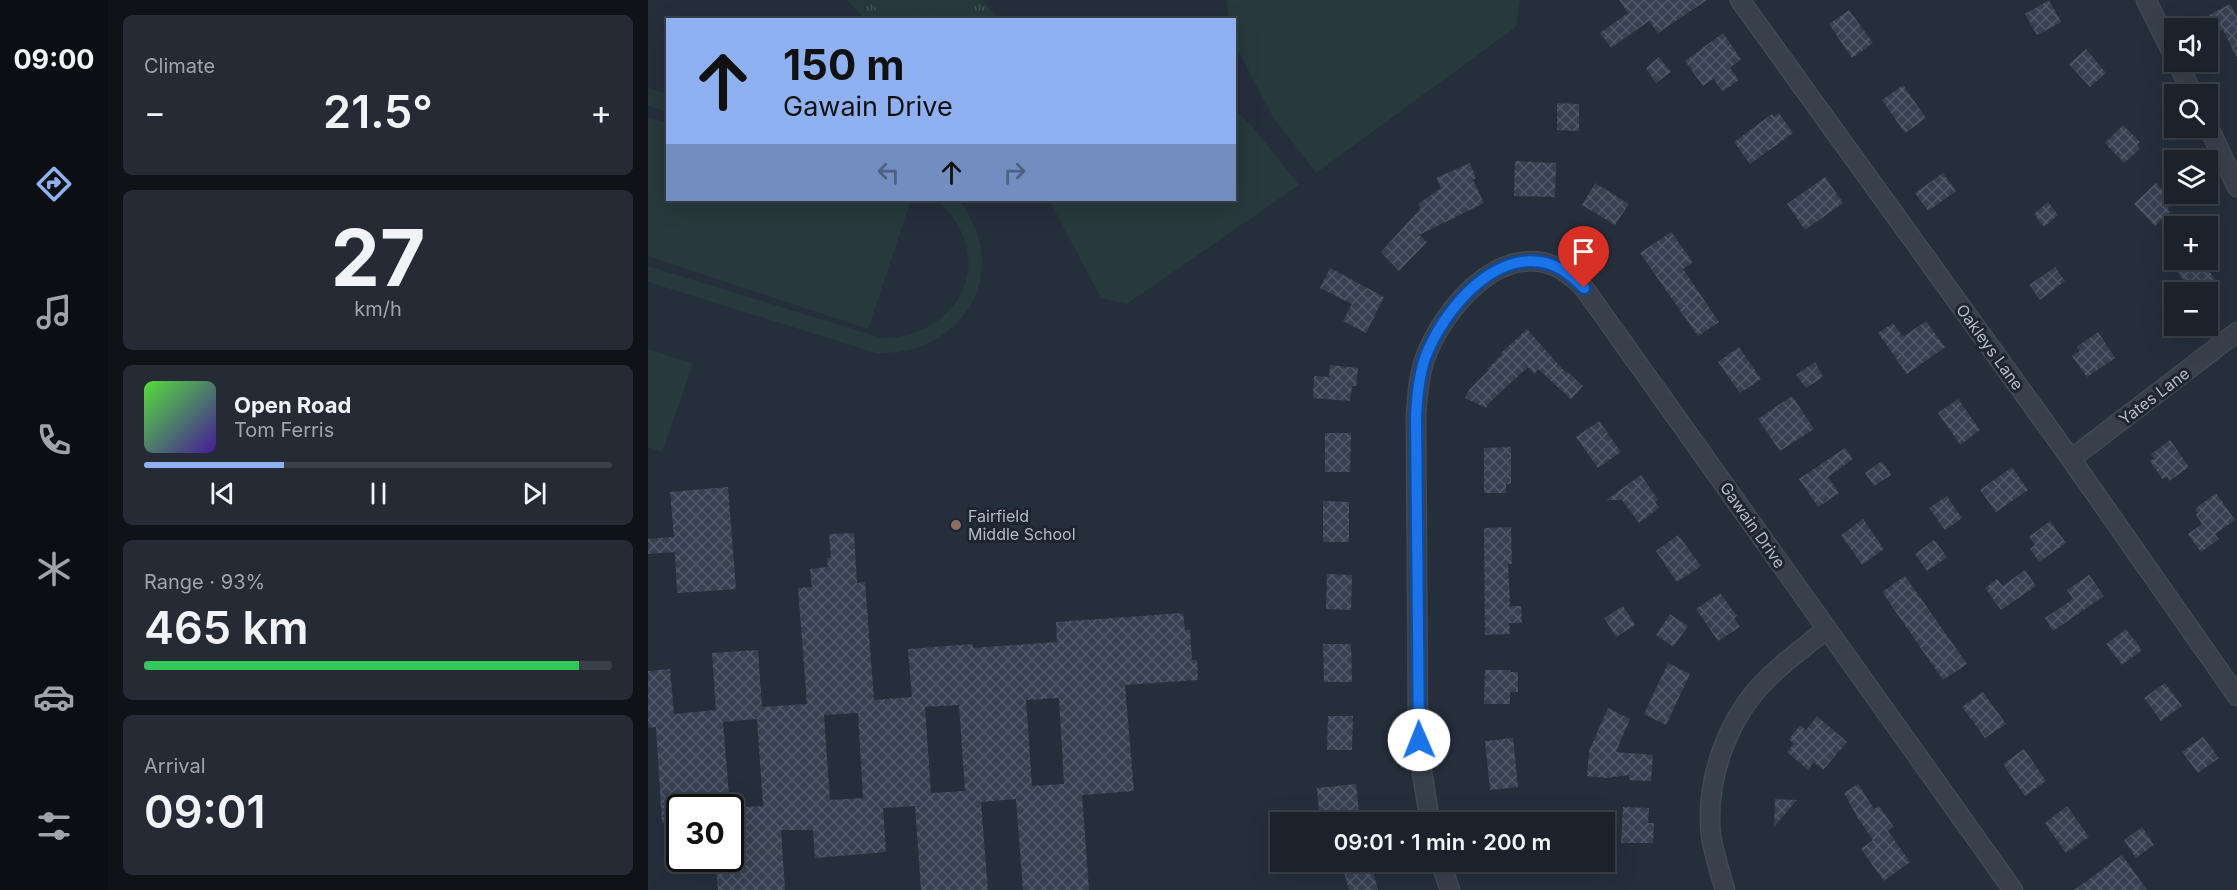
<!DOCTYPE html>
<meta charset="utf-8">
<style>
body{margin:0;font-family:Inter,sans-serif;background:#252a34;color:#f1f3f6;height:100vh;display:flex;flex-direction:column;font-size:22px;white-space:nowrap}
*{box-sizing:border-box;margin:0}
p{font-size:20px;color:#a0a4a9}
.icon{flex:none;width:33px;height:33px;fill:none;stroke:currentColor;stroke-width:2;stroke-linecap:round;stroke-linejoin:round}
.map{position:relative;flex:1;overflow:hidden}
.drawer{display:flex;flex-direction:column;gap:15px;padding:15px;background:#0f1318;width:540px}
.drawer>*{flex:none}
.guide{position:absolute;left:18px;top:18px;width:570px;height:183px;border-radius:0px;box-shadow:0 6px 24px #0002,0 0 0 2px #3a3f48;background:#8fb1f1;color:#111;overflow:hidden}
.controls{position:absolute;left:1516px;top:18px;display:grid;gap:12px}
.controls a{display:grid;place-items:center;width:54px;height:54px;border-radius:0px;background:#1c222c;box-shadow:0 6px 24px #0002,0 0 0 2px #3a3f48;font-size:30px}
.speed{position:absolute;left:18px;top:794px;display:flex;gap:12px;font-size:30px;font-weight:700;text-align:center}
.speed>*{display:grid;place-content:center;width:78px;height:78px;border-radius:50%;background:#1c222c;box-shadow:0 6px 24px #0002,0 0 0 2px #3a3f48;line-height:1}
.speed .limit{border:3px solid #111;border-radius:9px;background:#fff;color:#111}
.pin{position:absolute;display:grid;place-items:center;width:51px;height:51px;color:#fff;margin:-62px -26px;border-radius:50% 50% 50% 0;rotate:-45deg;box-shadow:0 0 6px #0007}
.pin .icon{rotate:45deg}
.me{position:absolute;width:66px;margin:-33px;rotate:359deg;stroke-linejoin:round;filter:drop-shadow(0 0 4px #0008)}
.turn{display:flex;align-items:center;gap:21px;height:126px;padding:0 18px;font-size:27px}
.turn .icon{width:78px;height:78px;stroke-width:2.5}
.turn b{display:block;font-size:42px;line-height:51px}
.lanes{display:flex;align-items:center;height:57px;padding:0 18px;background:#0003;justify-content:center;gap:30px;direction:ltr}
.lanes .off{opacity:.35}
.big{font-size:45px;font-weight:600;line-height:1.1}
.drawer .widget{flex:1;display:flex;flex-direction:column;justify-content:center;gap:9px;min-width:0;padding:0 21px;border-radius:9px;background:#252a34}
.drawer .dial{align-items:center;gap:0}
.dial b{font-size:78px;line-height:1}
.song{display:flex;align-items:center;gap:18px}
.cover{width:72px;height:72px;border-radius:9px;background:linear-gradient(135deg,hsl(110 70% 55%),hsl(260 70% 35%))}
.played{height:6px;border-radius:3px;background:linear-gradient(90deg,#8fb1f1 30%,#3a3f48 30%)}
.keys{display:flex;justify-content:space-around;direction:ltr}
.heat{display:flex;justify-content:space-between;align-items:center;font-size:33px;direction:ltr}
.charge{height:9px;border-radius:4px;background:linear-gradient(90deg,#34c759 93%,#3a3f48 0)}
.trip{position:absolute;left:622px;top:812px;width:345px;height:60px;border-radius:0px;background:#1c222c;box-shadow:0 6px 24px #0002,0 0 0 2px #3a3f48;font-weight:600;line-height:60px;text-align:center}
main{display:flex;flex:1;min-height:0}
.dock{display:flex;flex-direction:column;width:108px;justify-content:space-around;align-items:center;background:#0b0e12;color:#a0a4a9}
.dock .icon{width:42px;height:42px}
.dock .selected{color:#8fb1f1}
.dock b{font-size:27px;color:#f1f3f6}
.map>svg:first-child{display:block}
.park{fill:url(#park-tufts)}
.pitch{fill:#27393c}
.building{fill:url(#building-cross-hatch);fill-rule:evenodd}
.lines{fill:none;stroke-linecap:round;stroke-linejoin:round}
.minor-casing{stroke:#424955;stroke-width:21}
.minor{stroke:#39404c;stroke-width:18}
.route-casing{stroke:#114b97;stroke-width:15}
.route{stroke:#1a73e8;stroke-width:10}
.education-dot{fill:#8d6e63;stroke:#1e2531;stroke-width:2}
.labels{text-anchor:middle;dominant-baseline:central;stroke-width:6;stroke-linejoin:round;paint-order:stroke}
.street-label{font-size:16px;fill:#b4bbc7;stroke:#1e2531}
.poi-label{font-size:16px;fill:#b4bbc7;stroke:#1e2531;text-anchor:start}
</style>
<main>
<nav class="dock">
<b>09:00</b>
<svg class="icon selected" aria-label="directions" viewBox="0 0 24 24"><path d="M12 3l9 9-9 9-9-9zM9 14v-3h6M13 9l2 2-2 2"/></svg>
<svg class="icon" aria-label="music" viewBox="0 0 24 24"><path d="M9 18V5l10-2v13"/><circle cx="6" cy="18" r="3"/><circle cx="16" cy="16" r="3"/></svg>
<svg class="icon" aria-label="phone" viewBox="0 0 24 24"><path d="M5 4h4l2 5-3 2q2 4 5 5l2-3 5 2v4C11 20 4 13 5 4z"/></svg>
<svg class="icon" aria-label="climate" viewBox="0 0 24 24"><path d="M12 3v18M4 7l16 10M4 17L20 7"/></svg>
<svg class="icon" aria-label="car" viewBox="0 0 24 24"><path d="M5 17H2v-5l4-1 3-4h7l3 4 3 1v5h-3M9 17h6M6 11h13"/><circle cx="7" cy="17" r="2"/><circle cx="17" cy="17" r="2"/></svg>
<svg class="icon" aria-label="filters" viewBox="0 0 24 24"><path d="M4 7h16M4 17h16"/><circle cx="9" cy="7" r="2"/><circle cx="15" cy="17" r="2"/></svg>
</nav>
<section class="drawer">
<div class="widget"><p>Climate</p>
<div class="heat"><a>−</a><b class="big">21.5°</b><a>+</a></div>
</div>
<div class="widget dial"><b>27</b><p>km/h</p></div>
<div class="widget">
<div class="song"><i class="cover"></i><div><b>Open Road</b><p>Tom Ferris</p></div></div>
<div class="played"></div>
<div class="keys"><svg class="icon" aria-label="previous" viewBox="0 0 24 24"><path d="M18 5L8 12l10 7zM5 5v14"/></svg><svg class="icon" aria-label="pause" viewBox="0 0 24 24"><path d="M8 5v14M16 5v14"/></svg><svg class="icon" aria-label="next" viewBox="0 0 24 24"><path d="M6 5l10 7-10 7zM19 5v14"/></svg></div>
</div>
<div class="widget"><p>Range · 93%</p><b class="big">465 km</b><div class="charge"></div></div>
<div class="widget"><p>Arrival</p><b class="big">09:01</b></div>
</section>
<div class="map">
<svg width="1589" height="890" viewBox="0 0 1589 890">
<defs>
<pattern id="park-tufts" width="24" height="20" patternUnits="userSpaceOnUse" patternTransform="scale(1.5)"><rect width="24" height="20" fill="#27393c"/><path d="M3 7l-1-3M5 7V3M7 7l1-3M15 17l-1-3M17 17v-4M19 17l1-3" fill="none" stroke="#445457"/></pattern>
<pattern id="building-cross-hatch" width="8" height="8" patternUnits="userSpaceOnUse" patternTransform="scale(1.5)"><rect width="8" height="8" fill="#374152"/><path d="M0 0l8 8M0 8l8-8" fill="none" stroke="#525a69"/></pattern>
</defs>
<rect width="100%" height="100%" fill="#252e3b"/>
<path class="park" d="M 199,0 L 334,0 L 351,19 L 217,19 Z"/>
<path class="pitch" d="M 221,0 L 263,0 L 279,19 L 238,19 Z
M 276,0 L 318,0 L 320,2 L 299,19 L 292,19 Z
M 578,0 L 872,0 L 868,27 L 668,173 L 625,117 L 587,45 L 586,20 L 581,19 Z
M 0,88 L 19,94 L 19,112 L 0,106 Z
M 587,110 L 604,126 L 651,185 L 479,304 L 453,298 L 401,200 L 586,200 Z
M 0,117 L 19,123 L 20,200 L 251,200 L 262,203 L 220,329 L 0,256 Z
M 287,200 L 311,200 C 366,271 316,356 228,353 L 0,282 L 0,266 L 234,338 C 288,339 337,292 315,236 C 309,221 300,209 287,200 Z
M 0,349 L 45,364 L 14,452 L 0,447 Z"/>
<path class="building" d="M 971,0 L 1059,0 L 1010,33 L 1001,21 L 963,48 L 952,33 L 980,13 Z
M 1401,0 L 1413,22 L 1389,35 L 1377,14 Z
M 1582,4 L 1589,17 L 1589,58 L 1575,30 L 1570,32 L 1561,15 Z
M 1201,10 L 1225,43 L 1204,58 L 1181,24 Z
M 1075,33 L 1093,59 L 1082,68 L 1091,80 L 1075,91 L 1065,79 L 1055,86 L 1037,61 Z
M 1438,49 L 1458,73 L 1442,87 L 1421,64 Z
M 1011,57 L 1023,72 L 1008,83 L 998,68 Z
M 1255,85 L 1278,118 L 1257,133 L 1234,100 Z
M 909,103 L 931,104 L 931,131 L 909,130 Z
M 1131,113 L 1145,133 L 1102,164 L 1086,142 L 1124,114 L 1126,117 Z
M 1475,125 L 1492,142 L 1489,145 L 1492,149 L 1476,163 L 1457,143 Z
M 867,161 L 908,163 L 907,197 L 866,196 Z
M 822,163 L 828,178 L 825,180 L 836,203 L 771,235 L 779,242 L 751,271 L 733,252 L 773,208 L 770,204 L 793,188 L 788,178 Z
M 1295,173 L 1308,191 L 1280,211 L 1267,193 Z
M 1177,177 L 1195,203 L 1157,230 L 1139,204 Z
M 947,183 L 981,204 L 967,225 L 934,205 Z
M 1508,183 L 1521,197 L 1517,200 L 1522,205 L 1519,208 L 1522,212 L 1507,226 L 1486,204 Z
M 1400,202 L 1410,215 L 1396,227 L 1386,214 Z
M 1023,232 L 1045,262 L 1035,269 L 1071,322 L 1050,336 L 992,253 Z
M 1521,260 L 1553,260 L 1571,285 L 1561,292 L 1544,292 Z
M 1407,267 L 1417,281 L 1392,300 L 1381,285 Z
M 682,268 L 736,297 L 718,333 L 695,321 L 704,304 L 672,288 Z
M 1278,321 L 1297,347 L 1259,374 L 1230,333 L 1245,323 L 1255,337 Z
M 879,329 L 919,374 L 920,372 L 935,386 L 923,399 L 890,369 L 886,374 L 880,367 L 842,402 L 838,408 L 817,398 L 821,390 L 841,370 L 839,369 L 854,355 L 853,353 Z
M 1450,332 L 1467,358 L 1439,377 L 1424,356 L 1432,351 L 1429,347 Z
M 1091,347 L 1113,379 L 1092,393 L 1070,362 Z
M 1167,362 L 1175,377 L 1158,388 L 1148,375 Z
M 682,365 L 710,368 L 708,386 L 704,386 L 702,401 L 665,398 L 666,376 L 681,377 Z
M 1144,396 L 1166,429 L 1132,451 L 1110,419 Z
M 1310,399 L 1332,430 L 1312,445 L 1290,413 Z
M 951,421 L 973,452 L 950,468 L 928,437 Z
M 677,433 L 703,433 L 702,472 L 677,472 Z
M 1522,440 L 1541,467 L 1521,481 L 1519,477 L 1514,479 L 1502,461 L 1506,459 L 1503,454 Z
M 863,447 L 863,484 L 858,484 L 858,493 L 836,493 L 836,448 Z
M 1197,448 L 1205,459 L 1180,477 L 1191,493 L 1170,507 L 1151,479 Z
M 1234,461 L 1243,475 L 1226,486 L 1217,473 Z
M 1364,467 L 1380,490 L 1348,512 L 1332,490 Z
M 993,475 L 1010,500 L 1007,502 L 1011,508 L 991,523 L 974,500 L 958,500 Z
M 80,487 L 88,589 L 29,593 L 27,552 L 0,554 L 0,539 L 26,537 L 22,492 Z
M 1568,493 L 1587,520 L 1567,534 L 1571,539 L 1553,552 L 1540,534 L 1554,524 L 1548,515 L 1550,513 L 1547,509 Z
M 1299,496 L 1314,518 L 1297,530 L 1281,508 Z
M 675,501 L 701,502 L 701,542 L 675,542 Z
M 1215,519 L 1236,549 L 1214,565 L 1193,535 Z
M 1402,521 L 1418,543 L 1391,562 L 1382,549 L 1387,545 L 1381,537 Z
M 863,527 L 864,564 L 860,564 L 862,606 L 873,606 L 874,623 L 861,623 L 862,634 L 837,635 L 836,528 Z
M 206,533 L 209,583 L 217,582 L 226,700 L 264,697 L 260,649 L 325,644 L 325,648 L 409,642 L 408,622 L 535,613 L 537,630 L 542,630 L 544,660 L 549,660 L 550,680 L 477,685 L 486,791 L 434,795 L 441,890 L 375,890 L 368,799 L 333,802 L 340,890 L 273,890 L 267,806 L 235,808 L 238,852 L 167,858 L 165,830 L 133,830 L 137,890 L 70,890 L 67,858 L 82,858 L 82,808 L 115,806 L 109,719 L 75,722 L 82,807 L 32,807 L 32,822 L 14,823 L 8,727 L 0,728 L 0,671 L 22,669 L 26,714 L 68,710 L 64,653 L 110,650 L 114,707 L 159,704 L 150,588 L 164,587 L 162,569 L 180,567 L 179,558 L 183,558 L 181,534 ZM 411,698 L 416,784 L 384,786 L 378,700 ZM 311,705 L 317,791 L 283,793 L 277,707 ZM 210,713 L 215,798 L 182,800 L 176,715 Z
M 1030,535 L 1053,566 L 1029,582 L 1008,551 Z
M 1286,540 L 1299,557 L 1279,571 L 1267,554 Z
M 1377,570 L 1388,586 L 1353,610 L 1337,588 L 1349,579 L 1355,586 Z
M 679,574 L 704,575 L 703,610 L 678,609 Z
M 1441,575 L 1456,596 L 1405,631 L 1397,618 L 1425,599 L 1419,590 Z
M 1257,576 L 1319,664 L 1295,680 L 1234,592 Z
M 1072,593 L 1089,616 L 1086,618 L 1092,627 L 1070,641 L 1048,609 Z
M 975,606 L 987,625 L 968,637 L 956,618 Z
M 1022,614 L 1040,626 L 1025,647 L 1008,635 Z
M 1478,629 L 1494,650 L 1474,665 L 1458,644 Z
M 675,644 L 703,644 L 704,682 L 676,682 Z
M 1020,663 L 1042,674 L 1018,725 L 996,714 Z
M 837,670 L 862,670 L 863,672 L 870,672 L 870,692 L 862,692 L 862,704 L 836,704 Z
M 1517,683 L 1534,706 L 1513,721 L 1496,698 Z
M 1335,692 L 1358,724 L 1337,738 L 1314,707 Z
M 960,708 L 982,719 L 968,752 L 1005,755 L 1003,781 L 982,780 L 981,775 L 958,778 L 939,776 L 941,751 Z
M 680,716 L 705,716 L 704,750 L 679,750 Z
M 1169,716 L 1199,742 L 1175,770 L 1166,762 L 1160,770 L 1139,752 L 1146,744 L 1141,739 L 1152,725 L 1158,730 Z
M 1555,737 L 1571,758 L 1550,773 L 1534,752 Z
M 865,738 L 870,787 L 842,790 L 837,741 Z
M 1376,749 L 1398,781 L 1377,796 L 1355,764 Z
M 708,784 L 712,820 L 672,822 L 669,788 Z
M 1210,784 L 1226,809 L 1231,806 L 1246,827 L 1240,831 L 1262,862 L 1236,881 L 1213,849 L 1225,840 L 1211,820 L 1196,793 Z
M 1127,799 L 1149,800 L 1126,827 Z
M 1419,806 L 1441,837 L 1418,853 L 1397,823 Z
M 975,807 L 1001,808 L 1000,823 L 1006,823 L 1005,843 L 973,843 Z
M 1494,827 L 1506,845 L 1488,858 L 1476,840 Z
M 1474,855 L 1499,890 L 1426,890 Z
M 693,861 L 722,861 L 730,890 L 701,890 Z"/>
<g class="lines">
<g class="minor-casing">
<path id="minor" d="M 1092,0 L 1423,459 L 1589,696
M 1498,0 L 1527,58
M 1529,62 L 1545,94
M 1560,126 L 1589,187
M 1423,459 L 1589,332
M 782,822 L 774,772 L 770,723 L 768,416 C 769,397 771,376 777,358 C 795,310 852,239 911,268 C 920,273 928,280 936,288 L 1365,890
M 792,861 L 802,890
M 1077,890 C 1072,872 1066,854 1063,836 C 1057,781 1079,718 1119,679 C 1137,661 1159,645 1179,629"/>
</g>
<use href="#minor" class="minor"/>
</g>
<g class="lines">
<g class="route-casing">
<path id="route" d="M 771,740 L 768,416 C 769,397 771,376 777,358 C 795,310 852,239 911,268 C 920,273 928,280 936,288"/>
</g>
<use href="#route" class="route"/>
</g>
<circle class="education-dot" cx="308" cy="525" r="6"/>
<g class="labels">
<g class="street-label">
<text transform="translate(1342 347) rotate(54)">Oakleys Lane</text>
<text transform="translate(1506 396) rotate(-37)">Yates Lane</text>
<text transform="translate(1105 525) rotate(55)">Gawain Drive</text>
</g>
<g class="poi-label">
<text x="320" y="516">Fairfield<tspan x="320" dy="18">Middle School</tspan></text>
</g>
</g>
</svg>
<div class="controls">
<a><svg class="icon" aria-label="sound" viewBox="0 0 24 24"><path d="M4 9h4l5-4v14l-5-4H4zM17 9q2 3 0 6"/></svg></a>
<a><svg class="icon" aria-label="search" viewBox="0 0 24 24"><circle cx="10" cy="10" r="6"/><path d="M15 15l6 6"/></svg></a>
<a><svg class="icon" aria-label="layers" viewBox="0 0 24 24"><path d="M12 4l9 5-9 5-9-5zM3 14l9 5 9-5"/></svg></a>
<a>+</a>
<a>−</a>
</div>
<div class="speed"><div class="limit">30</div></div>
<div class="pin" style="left:936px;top:288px;background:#d93025"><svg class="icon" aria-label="arrive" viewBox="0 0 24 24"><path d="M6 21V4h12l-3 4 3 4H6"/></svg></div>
<svg class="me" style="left:771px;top:740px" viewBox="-20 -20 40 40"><circle r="19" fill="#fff"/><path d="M0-13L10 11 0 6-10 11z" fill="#1a73e8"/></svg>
<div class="trip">09:01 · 1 min · 200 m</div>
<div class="guide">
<div class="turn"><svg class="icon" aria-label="ahead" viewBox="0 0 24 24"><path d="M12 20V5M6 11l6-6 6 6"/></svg><div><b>150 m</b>Gawain Drive</div></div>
<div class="lanes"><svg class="icon off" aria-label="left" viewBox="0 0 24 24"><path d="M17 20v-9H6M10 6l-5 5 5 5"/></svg><svg class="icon" aria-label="ahead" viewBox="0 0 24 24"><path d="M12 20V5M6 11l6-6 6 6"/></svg><svg class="icon off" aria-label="right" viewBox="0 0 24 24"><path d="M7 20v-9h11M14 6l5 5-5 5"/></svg></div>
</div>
</div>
</main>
